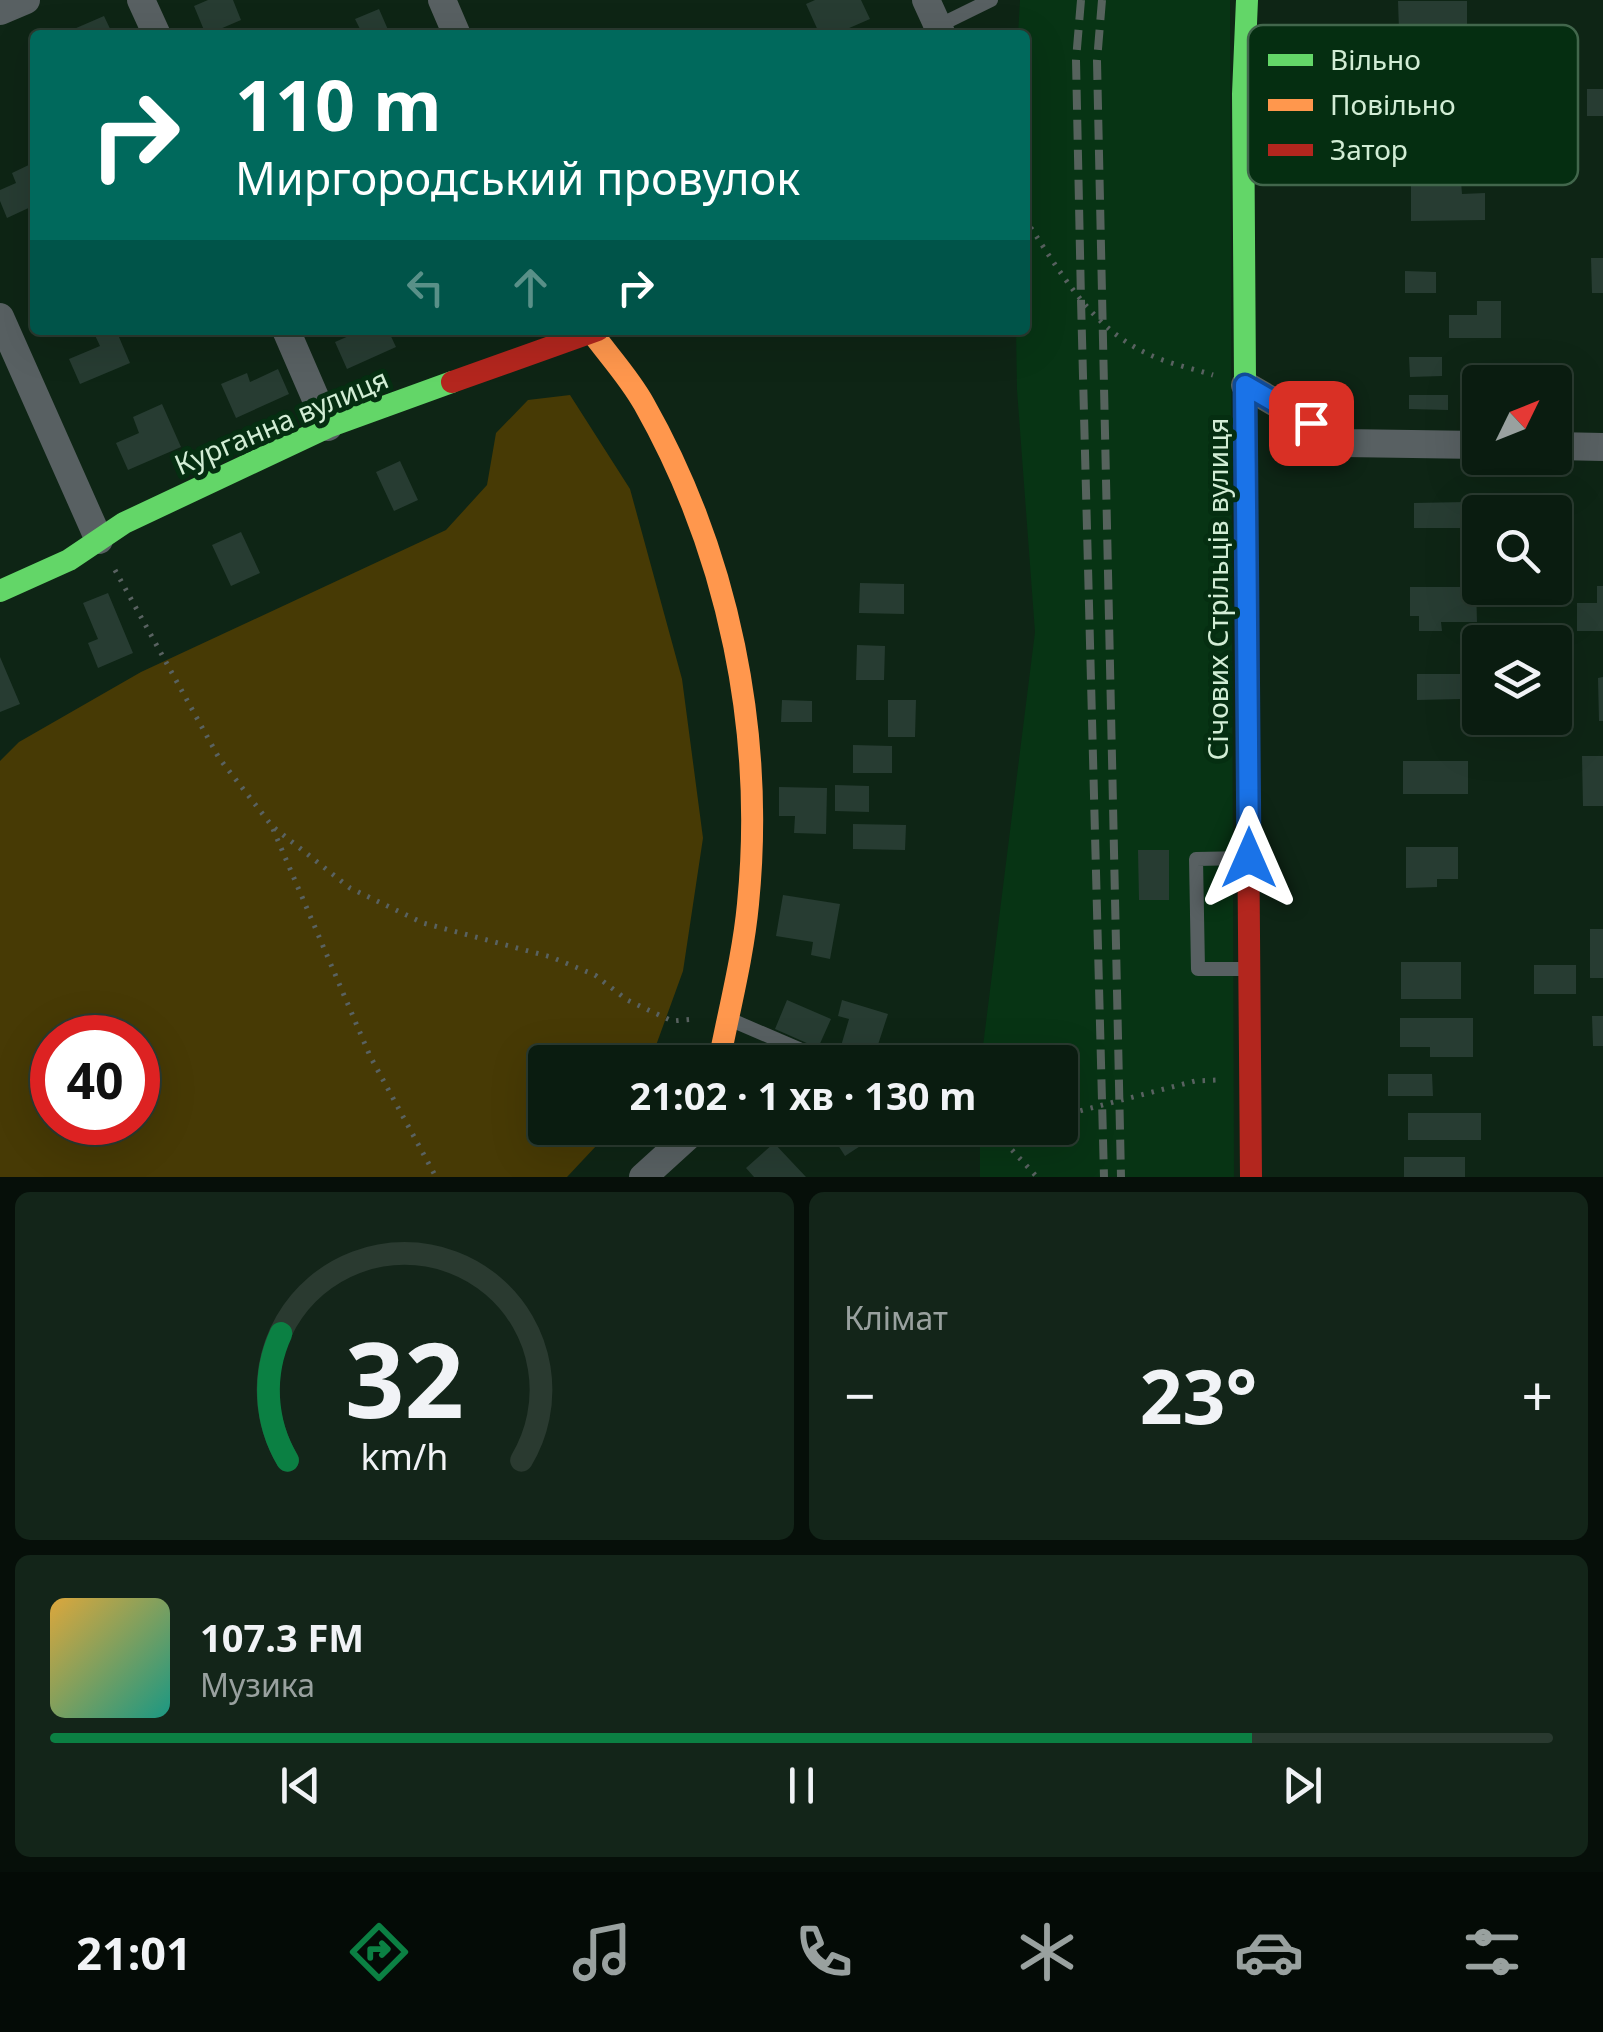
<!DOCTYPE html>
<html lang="uk">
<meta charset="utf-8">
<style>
body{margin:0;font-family:"Noto Sans",sans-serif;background:#132519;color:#f1f3f6;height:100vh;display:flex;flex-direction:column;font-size:38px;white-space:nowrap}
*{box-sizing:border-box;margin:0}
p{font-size:32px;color:#99a19f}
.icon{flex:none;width:55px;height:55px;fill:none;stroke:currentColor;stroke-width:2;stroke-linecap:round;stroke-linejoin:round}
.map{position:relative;height:1177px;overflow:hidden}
.sheet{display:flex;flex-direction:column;gap:15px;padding:15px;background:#060f09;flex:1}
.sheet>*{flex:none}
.hud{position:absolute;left:30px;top:30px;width:1000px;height:305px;border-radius:10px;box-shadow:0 10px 40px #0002,0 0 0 2px #2a3a30;background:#00695c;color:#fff;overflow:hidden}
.needle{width:65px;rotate:47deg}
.controls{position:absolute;left:1462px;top:365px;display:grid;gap:20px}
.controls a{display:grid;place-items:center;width:110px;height:110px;border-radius:10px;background:#0a1c10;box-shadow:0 10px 40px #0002,0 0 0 2px #2a3a30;font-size:50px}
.speed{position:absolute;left:30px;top:1015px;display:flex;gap:20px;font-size:50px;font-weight:700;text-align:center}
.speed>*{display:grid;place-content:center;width:130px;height:130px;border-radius:50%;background:#0a1c10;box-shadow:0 10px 40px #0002,0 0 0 2px #2a3a30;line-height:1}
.speed .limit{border:15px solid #d22;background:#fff;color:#111}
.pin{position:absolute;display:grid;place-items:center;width:85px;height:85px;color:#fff;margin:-42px;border-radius:20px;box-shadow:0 5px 15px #0006}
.me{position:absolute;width:110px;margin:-55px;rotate:0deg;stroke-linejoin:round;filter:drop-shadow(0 0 8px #0008)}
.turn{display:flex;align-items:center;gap:35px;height:210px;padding:0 40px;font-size:45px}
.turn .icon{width:130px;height:130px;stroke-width:2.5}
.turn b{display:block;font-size:70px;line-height:85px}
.lanes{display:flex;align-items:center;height:95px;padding:0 40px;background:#0003;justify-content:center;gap:50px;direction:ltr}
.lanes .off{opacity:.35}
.big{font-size:75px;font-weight:700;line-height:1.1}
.sheet .tile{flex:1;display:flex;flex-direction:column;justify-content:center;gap:15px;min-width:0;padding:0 35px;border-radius:15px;background:#132519}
.sheet .dial{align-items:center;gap:0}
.dial svg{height:260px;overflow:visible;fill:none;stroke:#2a3a30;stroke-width:7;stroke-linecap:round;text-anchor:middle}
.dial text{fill:#f1f3f6;stroke:none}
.song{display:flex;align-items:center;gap:30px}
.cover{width:120px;height:120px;border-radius:15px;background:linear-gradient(135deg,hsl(40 70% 55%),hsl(170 70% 35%))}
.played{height:10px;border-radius:5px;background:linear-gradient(90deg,#0b8043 80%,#2a3a30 80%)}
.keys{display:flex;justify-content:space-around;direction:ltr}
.heat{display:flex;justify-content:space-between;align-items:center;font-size:55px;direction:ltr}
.sheet .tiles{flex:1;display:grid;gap:15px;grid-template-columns:1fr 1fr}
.tile:last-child{grid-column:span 2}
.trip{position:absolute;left:528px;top:1045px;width:550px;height:100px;border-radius:10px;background:#0a1c10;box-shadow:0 10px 40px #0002,0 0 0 2px #2a3a30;font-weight:700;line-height:100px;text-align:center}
.tabs{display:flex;height:160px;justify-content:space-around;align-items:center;background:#040b06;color:#99a19f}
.tabs .icon{width:70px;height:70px}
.tabs .on{color:#0b8043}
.tabs b{font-size:45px;color:#f1f3f6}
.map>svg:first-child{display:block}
.built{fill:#073414}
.green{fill:#473a05;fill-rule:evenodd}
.building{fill:#273c32}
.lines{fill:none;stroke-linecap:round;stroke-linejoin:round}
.path{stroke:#596261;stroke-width:5;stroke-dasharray:2.5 8;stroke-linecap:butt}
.lane{stroke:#586062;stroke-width:14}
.street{stroke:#586062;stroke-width:28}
.fast{stroke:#63d668;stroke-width:22}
.slow{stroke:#ff974d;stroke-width:22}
.jam{stroke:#b3261e;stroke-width:22}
.rail{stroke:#56635d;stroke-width:8;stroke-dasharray:20 10;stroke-linecap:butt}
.route-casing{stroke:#114b97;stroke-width:25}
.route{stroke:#1a73e8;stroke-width:18}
.labels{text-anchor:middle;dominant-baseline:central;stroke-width:10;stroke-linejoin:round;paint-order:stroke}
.street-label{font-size:28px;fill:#d2edd5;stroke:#052e11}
.key{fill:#052e11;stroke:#42674c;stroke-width:2.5}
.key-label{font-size:28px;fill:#d2edd5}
</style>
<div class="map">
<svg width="1603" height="1177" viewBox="0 0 1603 1177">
<rect width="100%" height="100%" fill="#0e2515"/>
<path class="built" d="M 1020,0 L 1230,0 L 1234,1177 L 980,1177 L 980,1128 L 1060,1128 L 1060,1062 L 981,1062 L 1035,632 L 1017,390 L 1016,330 L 1025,330 L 1025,35 L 1018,35 Z"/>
<path class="green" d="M 570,395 L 630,489 L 682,679 L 703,838 L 683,971 L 650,1062 L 545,1062 L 545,1128 L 613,1128 L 567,1177 L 0,1177 L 0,761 L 19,742 L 141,672 L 446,530 L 487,485 L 496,433 L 528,400 ZM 52,1038 L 138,1038 L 138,1122 L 52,1122 Z"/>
<path class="building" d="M 208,0 L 233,0 L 241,20 L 206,35 L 194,6 Z
M 815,0 L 861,0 L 870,19 L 833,35 L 820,35 L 806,4 Z
M 1398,1 L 1467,1 L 1467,41 L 1433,41 L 1433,30 L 1399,30 Z
M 379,9 L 389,32 L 363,35 L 355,19 Z
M 104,16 L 113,35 L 60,35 Z
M 1587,89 L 1603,89 L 1603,116 L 1587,116 Z
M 35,162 L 35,205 L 7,218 L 0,201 L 0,190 L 16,183 L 12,173 Z
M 1411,181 L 1461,181 L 1462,194 L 1485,193 L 1485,220 L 1411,221 Z
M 1591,258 L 1603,258 L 1603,293 L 1592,293 Z
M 1405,271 L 1436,272 L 1436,293 L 1405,293 Z
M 1477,301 L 1501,301 L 1501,338 L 1449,338 L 1449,315 L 1477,315 Z
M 95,330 L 116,330 L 130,363 L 80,384 L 69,359 L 100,346 L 93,331 Z
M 349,330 L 388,330 L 396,347 L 347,369 L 335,342 L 351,335 Z
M 1409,357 L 1442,357 L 1442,376 L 1410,377 Z
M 278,369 L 289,394 L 236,418 L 221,384 L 247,373 L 250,382 Z
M 1409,395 L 1448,395 L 1448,410 L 1409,409 Z
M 162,404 L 181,447 L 128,470 L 116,443 L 139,433 L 133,417 Z
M 400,461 L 418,500 L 394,511 L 376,472 Z
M 1465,502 L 1465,528 L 1414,528 L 1414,503 Z
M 241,532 L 260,573 L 231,586 L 212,545 Z
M 860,583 L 904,584 L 904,614 L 859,613 Z
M 1597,586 L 1603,586 L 1603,631 L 1577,631 L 1577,603 L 1597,603 Z
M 1410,587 L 1476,587 L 1477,622 L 1441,622 L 1442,631 L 1419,631 L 1419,616 L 1410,616 Z
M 108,593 L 133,653 L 98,668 L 88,643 L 98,639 L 83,603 Z
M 857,645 L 885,646 L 884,680 L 856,680 Z
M 1555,645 L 1572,645 L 1572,668 L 1555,668 Z
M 0,657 L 20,704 L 0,712 Z
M 1417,674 L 1460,674 L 1461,699 L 1417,700 Z
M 1603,677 L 1603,721 L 1599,721 L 1598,678 Z
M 782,700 L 812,701 L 812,722 L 781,722 Z
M 888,700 L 916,700 L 915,737 L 888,737 Z
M 853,745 L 892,746 L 892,773 L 853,773 Z
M 1582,756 L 1603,756 L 1603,806 L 1583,806 Z
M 1403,761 L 1468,761 L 1468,794 L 1403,794 Z
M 835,785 L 869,786 L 869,812 L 835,811 Z
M 779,787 L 827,788 L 826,834 L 794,833 L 795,816 L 779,816 Z
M 853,824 L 906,825 L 905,850 L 853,849 Z
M 1406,847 L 1458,847 L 1458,879 L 1437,879 L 1437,887 L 1406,888 Z
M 1138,850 L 1169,850 L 1169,900 L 1139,900 Z
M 783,895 L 840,904 L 830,959 L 811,955 L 813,942 L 776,936 Z
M 1590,929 L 1603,929 L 1603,978 L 1590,978 Z
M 1401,962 L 1461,962 L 1461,999 L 1401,999 Z
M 1534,965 L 1576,965 L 1576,994 L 1534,994 Z
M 787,1000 L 831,1019 L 818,1048 L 775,1029 Z
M 842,1000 L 888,1014 L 874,1057 L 841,1046 L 849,1019 L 838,1016 Z
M 1592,1016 L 1603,1016 L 1603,1046 L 1593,1046 Z
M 1400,1018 L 1473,1018 L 1473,1057 L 1430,1057 L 1430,1047 L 1400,1047 Z
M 1388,1074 L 1432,1074 L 1433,1096 L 1388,1096 Z
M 1408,1113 L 1481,1113 L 1481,1140 L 1408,1140 Z
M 827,1128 L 863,1128 L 871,1139 L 845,1156 Z
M 774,1143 L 806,1177 L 754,1177 L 746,1168 Z
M 1404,1157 L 1465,1157 L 1465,1177 L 1404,1177 Z"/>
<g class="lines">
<path class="path" d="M 1025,219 C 1058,268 1090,327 1146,353 C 1166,363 1191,368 1213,375
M 115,570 L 219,758 L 272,826 L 350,888 L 423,923 L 551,957 L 595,975 L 627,1000 L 672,1021 L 694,1019
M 273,829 L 370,1056 L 436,1177
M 1060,1116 L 1195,1081 L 1217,1080
M 1021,1134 L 1038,1128
M 1012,1150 L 1037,1177"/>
<path class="lane" d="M 938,26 L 991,0
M 1248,858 L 1196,859 L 1198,969 L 1249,969
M 729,1019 L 829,1062
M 979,1128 L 1001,1137"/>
<path class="street" d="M 141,0 L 157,35
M 442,0 L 457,35
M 926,0 L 942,35
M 0,11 L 26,0
M 0,317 L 99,540
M 286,330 L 328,427
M 1245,385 L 1344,443 L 1480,445
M 1555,446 L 1603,447
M 643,1177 L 697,1128"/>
<path class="fast" d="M 1247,0 L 1243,94 L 1248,812
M 0,591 L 69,560 L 124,523 L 328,427 L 452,382"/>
<path class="slow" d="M 590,330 C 608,355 629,377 644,404 C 729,554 765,733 748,904 C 743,957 729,1010 719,1062"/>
<path class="jam" d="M 452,382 L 598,330
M 1248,812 L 1251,1177"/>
<path class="rail" d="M 1081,0 L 1076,60 L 1081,300 L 1104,1177
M 1102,0 L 1097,61 L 1121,1177"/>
</g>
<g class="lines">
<g class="route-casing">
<path id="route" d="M 1249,858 L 1245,385 L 1311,423"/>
</g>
<use href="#route" class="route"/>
</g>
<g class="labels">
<g class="street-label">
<text transform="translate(281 421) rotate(-23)">Курганна вулиця</text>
<text transform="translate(1217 589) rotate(-90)">Січових Стрільців вулиця</text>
</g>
</g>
<rect x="1248" y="25" width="330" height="160" rx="15" class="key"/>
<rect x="1268" y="54" width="45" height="12" fill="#63d668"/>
<rect x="1268" y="99" width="45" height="12" fill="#ff974d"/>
<rect x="1268" y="144" width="45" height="12" fill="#b3261e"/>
<g class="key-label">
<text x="1330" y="70">Вільно</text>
<text x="1330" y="115">Повільно</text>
<text x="1330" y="160">Затор</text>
</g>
</svg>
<div class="controls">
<a><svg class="needle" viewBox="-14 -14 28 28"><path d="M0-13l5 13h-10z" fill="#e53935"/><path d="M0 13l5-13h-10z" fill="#99a19f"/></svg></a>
<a><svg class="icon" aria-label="search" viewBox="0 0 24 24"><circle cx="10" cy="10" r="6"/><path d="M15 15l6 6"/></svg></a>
<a><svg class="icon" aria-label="layers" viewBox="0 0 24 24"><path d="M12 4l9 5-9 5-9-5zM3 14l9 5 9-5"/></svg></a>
</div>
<div class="speed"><div class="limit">40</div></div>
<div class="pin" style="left:1311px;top:423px;background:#d93025"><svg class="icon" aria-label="arrive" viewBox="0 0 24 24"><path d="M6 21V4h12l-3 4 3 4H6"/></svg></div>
<svg class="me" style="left:1249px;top:858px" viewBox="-20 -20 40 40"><path d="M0-17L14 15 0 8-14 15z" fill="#1a73e8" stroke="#fff" stroke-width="4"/></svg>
<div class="trip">21:02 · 1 хв · 130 m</div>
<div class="hud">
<div class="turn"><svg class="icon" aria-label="right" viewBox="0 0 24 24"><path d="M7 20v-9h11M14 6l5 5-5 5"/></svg><div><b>110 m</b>Миргородський провулок</div></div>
<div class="lanes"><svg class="icon off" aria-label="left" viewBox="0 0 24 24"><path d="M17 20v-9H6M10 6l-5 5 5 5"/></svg><svg class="icon off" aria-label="ahead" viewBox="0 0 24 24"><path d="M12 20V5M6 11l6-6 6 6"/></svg><svg class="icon" aria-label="right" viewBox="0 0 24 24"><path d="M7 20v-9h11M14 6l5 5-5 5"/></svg></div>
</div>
</div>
<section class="sheet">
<div class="tiles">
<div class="tile dial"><svg viewBox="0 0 100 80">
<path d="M14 69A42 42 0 1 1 86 69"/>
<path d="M14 69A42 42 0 0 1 12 30" stroke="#0b8043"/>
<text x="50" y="56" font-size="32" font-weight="700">32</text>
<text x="50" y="72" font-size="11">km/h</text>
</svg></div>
<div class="tile"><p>Клімат</p>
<div class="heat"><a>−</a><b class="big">23°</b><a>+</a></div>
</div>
<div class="tile">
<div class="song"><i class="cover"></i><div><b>107.3 FM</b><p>Музика</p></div></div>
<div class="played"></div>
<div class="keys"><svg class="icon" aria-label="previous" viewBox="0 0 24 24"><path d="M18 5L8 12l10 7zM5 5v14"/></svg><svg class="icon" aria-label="pause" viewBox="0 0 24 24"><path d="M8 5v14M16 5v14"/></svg><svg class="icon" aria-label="next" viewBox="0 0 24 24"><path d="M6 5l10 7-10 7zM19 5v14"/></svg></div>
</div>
</div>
</section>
<nav class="tabs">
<b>21:01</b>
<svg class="icon on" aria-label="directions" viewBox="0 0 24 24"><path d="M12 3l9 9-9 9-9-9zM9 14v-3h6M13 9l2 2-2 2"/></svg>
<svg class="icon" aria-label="music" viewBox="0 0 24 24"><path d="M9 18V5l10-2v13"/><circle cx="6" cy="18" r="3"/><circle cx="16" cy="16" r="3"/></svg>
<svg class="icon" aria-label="phone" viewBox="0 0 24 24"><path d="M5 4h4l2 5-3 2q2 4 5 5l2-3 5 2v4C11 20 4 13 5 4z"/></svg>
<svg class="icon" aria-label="climate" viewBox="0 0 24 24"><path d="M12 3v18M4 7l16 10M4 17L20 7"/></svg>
<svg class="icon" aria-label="car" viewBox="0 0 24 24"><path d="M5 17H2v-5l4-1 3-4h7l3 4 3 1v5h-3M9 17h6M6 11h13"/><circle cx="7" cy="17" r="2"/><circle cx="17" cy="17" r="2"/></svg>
<svg class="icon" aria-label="filters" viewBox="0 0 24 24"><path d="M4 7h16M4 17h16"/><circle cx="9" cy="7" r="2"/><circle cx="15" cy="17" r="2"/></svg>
</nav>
